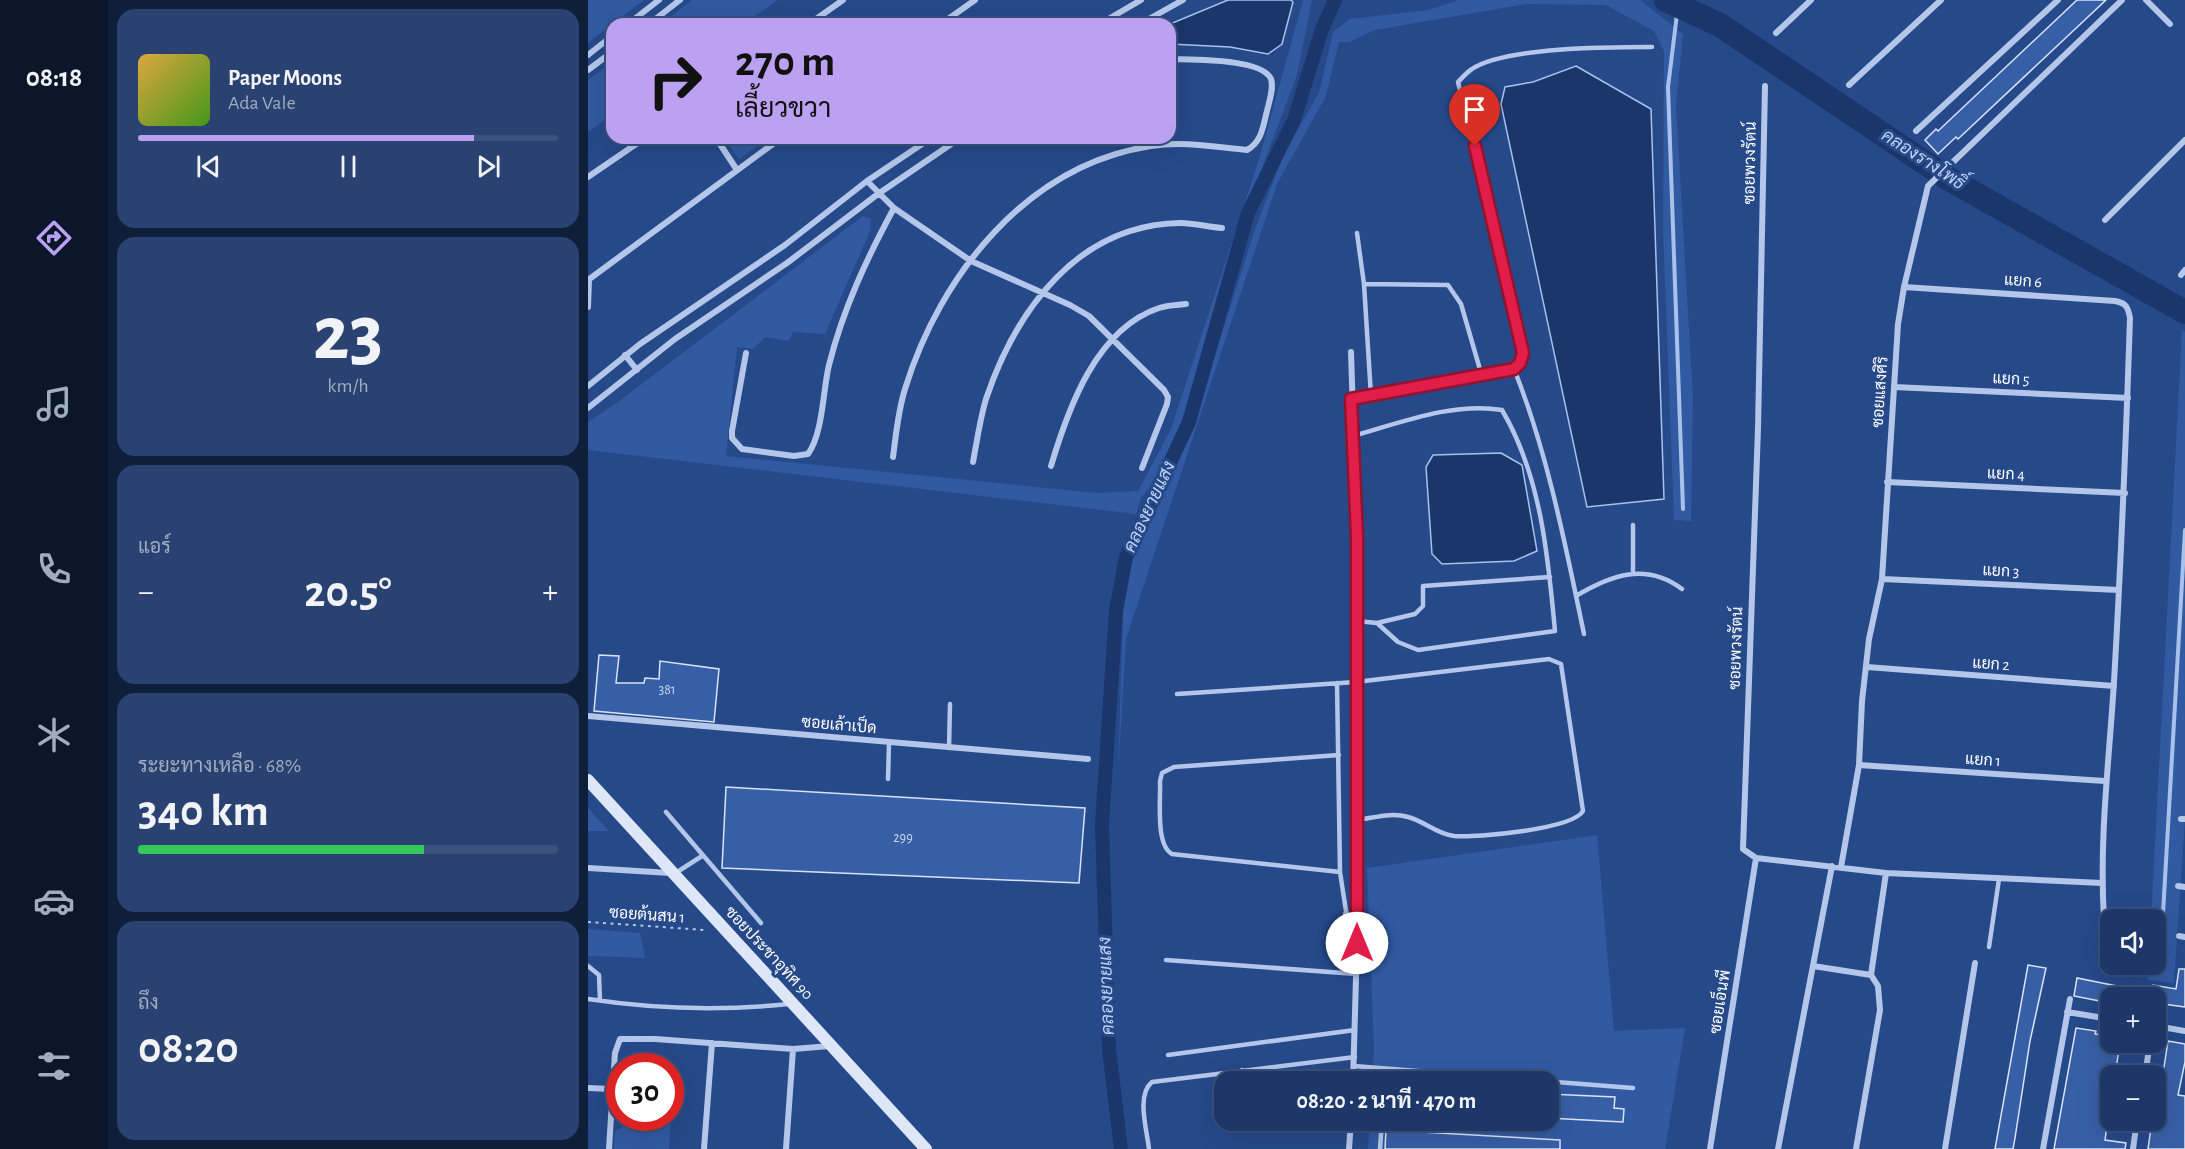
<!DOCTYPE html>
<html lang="th">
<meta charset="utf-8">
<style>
body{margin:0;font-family:"Alegreya Sans",Sarabun,sans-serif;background:#294271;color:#f1f3f6;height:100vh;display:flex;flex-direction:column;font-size:22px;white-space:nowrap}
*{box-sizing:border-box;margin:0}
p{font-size:20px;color:#a0acc0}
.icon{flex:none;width:33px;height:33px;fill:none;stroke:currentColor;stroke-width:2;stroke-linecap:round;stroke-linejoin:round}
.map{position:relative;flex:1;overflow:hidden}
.details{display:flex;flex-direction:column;gap:9px;padding:9px;background:#0f1e39;width:480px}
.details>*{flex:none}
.guide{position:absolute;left:18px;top:18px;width:570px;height:126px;border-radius:18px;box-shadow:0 6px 24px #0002,0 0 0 2px #3a517c;background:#bca0f2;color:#111;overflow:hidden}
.controls{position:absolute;left:1512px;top:909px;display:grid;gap:12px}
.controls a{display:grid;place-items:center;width:66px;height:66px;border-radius:12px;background:#1c3768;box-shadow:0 6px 24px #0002,0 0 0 2px #3a517c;font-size:30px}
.speed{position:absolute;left:18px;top:1053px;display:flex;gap:12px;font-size:30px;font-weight:700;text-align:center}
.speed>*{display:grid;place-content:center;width:78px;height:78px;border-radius:50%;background:#1c3768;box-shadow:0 6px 24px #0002,0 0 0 2px #3a517c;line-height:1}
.speed .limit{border:9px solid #d22;background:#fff;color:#111}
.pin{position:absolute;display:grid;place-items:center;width:51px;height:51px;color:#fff;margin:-62px -26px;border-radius:50% 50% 50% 0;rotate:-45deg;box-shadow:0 0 6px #0007}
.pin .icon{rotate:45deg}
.me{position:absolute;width:66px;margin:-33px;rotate:0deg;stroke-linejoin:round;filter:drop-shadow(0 0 4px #0008)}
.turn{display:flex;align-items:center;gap:21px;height:126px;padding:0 30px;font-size:27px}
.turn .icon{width:78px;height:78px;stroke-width:2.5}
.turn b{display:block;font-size:42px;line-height:51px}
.big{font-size:45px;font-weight:700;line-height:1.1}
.details .tile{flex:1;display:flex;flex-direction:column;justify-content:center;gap:9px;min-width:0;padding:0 21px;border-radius:18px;background:#294271}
.details .dial{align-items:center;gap:0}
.dial b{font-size:78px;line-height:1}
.song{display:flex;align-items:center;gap:18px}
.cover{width:72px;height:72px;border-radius:9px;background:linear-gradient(135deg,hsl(40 70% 55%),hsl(100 70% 35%))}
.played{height:6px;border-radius:3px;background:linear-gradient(90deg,#bca0f2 80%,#3a517c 80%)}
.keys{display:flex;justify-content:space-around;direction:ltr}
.heat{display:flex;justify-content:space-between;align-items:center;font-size:33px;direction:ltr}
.charge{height:9px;border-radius:4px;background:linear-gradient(90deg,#34c759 68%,#3a517c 0)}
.trip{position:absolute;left:626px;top:1071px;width:345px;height:60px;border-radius:18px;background:#1c3768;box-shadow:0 6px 24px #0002,0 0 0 2px #3a517c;font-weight:700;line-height:60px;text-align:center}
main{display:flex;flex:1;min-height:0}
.menu{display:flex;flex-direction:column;width:108px;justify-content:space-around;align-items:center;background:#0b162a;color:#a0acc0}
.menu .icon{width:42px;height:42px}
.menu .on{color:#bca0f2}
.menu b{font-size:27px;color:#f1f3f6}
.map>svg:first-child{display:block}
.green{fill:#315aa2}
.water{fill:#1b366b;stroke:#a8c1ea;stroke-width:1.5}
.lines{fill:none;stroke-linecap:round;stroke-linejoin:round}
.stream{stroke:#a8c1ea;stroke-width:4}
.canal{stroke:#1b366b;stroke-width:14}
.river{stroke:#1b366b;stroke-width:24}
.building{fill:#375fa7;stroke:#d8e3f7;stroke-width:1.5}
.path{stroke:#b4c7ea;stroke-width:2;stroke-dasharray:3 4.5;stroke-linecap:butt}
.lane{stroke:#b4c7ea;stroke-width:4.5}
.street{stroke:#b4c7ea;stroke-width:6}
.secondary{stroke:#dee7f8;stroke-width:12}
.route-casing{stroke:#92132f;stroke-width:15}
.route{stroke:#e11d48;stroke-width:10}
.labels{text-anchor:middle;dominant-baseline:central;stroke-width:6;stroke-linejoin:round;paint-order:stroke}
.number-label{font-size:14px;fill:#cdd7e9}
.street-label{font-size:16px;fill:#fff;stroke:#26498a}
.water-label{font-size:18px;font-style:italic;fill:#c0d2f1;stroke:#26498a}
</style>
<main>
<nav class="menu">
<b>08:18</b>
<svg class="icon on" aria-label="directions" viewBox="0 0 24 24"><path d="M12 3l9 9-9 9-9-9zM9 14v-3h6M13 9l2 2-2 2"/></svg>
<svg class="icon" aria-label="music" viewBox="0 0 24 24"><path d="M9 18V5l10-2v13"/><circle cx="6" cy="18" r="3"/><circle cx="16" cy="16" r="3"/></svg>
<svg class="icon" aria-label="phone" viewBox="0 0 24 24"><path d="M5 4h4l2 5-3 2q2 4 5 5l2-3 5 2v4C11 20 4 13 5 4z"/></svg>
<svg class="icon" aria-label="climate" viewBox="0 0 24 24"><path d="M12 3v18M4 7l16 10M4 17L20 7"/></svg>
<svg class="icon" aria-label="car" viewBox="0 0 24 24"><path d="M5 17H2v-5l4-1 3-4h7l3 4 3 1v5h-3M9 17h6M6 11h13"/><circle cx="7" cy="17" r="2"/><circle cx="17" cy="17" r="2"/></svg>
<svg class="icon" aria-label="filters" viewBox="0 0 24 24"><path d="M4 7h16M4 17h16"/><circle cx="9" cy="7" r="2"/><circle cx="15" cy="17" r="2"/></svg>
</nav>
<section class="details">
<div class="tile">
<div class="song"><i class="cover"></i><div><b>Paper Moons</b><p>Ada Vale</p></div></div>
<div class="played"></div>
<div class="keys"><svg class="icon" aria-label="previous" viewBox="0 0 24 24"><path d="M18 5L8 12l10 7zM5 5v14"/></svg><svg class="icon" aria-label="pause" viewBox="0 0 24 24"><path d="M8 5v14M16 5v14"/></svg><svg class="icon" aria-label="next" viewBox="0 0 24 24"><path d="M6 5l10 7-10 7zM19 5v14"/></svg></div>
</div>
<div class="tile dial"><b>23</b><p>km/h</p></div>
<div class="tile"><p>แอร์</p>
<div class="heat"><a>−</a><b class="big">20.5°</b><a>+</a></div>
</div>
<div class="tile"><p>ระยะทางเหลือ · 68%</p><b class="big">340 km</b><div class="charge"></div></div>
<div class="tile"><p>ถึง</p><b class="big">08:20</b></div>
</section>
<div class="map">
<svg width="1597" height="1149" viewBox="0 0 1597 1149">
<rect width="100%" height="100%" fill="#26498a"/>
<path class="green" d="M 0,0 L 56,0 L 0,43 Z
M 104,0 L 190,0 L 155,24 L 73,24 Z
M 715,0 L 724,0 L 709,75 L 665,192 L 594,432 L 570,477 L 553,498 L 548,514 L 0,450 L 0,422 L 30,402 L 275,216 L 283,219 L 282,231 L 237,334 L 205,332 L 201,341 L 177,337 L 165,349 L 149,347 L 138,456 L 509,493 L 550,491 L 583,429 L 672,156 Z
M 871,0 L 1052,0 L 1095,34 L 1088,106 L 1105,398 L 1103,521 L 1086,520 L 1075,228 L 1076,51 L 1066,31 L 1018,5 L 938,4 L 787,30 L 761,42 L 751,42 L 738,96 L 689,184 L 538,639 L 530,775 L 536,582 L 544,557 L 608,415 L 666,232 L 696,153 L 731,93 L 745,32 L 762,19 L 840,10 Z
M 24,62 L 24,115 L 0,132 L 0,80 Z
M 136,138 L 181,138 L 151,159 Z
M 1594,330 L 1597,332 L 1597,819 L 1586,983 L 1560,980 L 1561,965 L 1568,964 L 1568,920 L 1563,919 Z
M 0,808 L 21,831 L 0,831 Z
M 1009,835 L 1026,1031 L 1097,1028 L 1077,1149 L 780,1149 L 782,1121 L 960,1120 L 960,1082 L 785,1081 L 786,1048 L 779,868 Z
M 0,929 L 52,933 L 57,958 L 0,956 Z
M 83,1110 L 81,1149 L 26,1149 L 27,1131 L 54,1118 L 82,1118 Z"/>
<path class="water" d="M 640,0 L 703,0 L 705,2 L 694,44 L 680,54 L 642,47 L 582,44 L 582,24 Z
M 988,66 L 1063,109 L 1076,499 L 999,507 L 913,104 L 917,87 L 945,82 Z
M 913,453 L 934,465 L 949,551 L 926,561 L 854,564 L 844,554 L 838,467 L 845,455 Z"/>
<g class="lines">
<path class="stream" d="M 1090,6 L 1080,87 L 1095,509
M 1572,966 L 1597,530"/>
<path class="canal" d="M 533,1149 L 521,1049 L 514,824 L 528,611 L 538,557 L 601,422 L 660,213 L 706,120 L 734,29 L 747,0"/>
<path class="river" d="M 1078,0 L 1132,25 L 1361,179 L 1597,312"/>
</g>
<path class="building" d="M 1489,0 L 1518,0 L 1370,139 L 1368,137 L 1350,154 L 1337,140 L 1348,129 L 1350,131 Z
M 11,655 L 31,656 L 28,683 L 56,683 L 57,678 L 71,679 L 72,661 L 131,669 L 126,722 L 6,711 Z
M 138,787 L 497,808 L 491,883 L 134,868 Z
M 1440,965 L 1458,968 L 1442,1041 L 1427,1138 L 1425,1149 L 1407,1149 Z
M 1591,969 L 1597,969 L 1597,1007 L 1568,1003 L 1568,998 L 1522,998 L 1522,1003 L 1486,996 L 1489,978 L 1539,988 L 1539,986 L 1564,990 L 1565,985 L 1588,989 Z
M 1488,1028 L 1508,1031 L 1507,1034 L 1522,1036 L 1522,1042 L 1532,1042 L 1527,1076 L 1522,1076 L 1522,1104 L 1517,1140 L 1538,1143 L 1537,1149 L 1466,1149 Z
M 1580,1041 L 1597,1044 L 1597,1062 L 1590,1095 L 1597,1096 L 1597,1149 L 1560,1149 L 1564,1121 L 1568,1120 Z
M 960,1094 L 1027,1097 L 1026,1108 L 1036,1109 L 1035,1122 L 960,1118 Z
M 798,1130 L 972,1140 L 972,1149 L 797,1149 Z"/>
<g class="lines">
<path class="path" d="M 0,922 L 117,930"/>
<path class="lane" d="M 769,233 L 776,284
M 926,369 C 959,450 978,548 996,634
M 893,373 L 873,304 L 860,285 L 776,284 L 783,396 L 926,369 L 932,363 L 935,353 L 870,82 C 874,78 879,72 884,69 C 917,47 1023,47 1064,47
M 763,399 L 783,396
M 765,436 C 812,423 864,402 914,410 C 953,476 960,556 967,631 L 830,650 L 810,642 L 789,623 L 769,621
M 1045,525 L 1045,572
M 988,596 C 1023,575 1058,562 1094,589
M 789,623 L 827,614 L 835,606 L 835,586 L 962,577
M 749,683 L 752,872
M 589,694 L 768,682 L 961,659 L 973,664 L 995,811 C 985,829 889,838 866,836 C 849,834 836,821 820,817 C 803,812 786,818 769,820
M 361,748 L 362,704
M 751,755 L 586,767 L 574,773 L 572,781 C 573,799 567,845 584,854 L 752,872 L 758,911 L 767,938
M 300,779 L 301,743
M 78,812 L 173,923
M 86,874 L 114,856
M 1401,947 L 1411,879
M 578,960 L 769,974
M 0,966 L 11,975 L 12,1001
M 756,972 L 757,914
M 0,999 C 66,1009 134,1011 201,1004
M 580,1055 L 767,1030
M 766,1066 L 1045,1088
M 653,1082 L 654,1070
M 561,1149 C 559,1130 548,1095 564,1082 L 767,1057
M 792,1149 L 794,1120"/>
<path class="street" d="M 1558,0 L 1582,24
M 40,24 L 71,0
M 61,24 L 92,0
M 221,24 L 255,0
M 353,24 L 387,0
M 512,24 L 553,0
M 552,24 L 595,0
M 1188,33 L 1223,0
M 0,55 L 24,36
M 0,70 L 24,52
M 1261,85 L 1353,0
M 1177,86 L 1170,428 L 1155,849 L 1168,858 L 1298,873 L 1514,883
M 1328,131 L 1470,0
M 128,138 L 149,170
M 0,177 L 57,138
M 279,181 L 306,208 L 383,261 L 482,305 L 501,316 L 576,390 L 580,397 L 579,404 L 554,468
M 1517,220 L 1597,140
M 1593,275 L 1597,270
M 0,280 L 193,138
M 1316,287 L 1527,301 C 1538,303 1540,307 1542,318 C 1538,440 1533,561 1526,682 C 1521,762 1511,839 1516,919
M 0,307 L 1,280
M 763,352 L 769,536 L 769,943 L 765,1082
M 158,353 L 144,431 L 144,438 L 154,449 L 206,456 L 220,454 C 235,434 235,389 241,365 C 255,309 279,258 306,208
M 37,355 L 49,370
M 0,386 L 52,344 L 197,245 L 279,181 L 343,138
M 1306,387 L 1540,398
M 0,408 L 87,339 L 199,263 L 290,194 L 372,138
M 305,457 C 308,435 310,411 317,389 C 352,275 439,165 563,146 C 595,141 627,147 659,150 C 674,142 675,126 679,111 C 681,102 686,88 683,79 C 674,58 603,60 582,59
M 385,462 C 389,441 392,419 398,399 C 428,310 490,224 593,223 C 606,223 620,227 634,228
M 463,466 C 480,409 508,329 571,308 C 579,305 589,305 598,304
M 1299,482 L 1537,493
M 1294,579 L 1531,590
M 1279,667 L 1526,686
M 0,716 L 500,759
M 1271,765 L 1517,781
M 1593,819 L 1597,819
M 1253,867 L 1271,765 L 1274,701 L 1281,639 L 1294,579 L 1310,324 L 1316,287 L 1340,186 L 1534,0
M 0,868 L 82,873
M 1590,886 L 1597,887
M 1591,936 L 1597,937
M 1225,966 L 1283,975 L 1298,873
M 1479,1012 L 1522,1019
M 1568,1026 L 1597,1031
M 1557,1076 L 1562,1042
M 0,1088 L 24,1089
M 21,1149 L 27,1053 L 32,1039 L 67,1039 L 205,1049 L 242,1046
M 116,1149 L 124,1043
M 198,1149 L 205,1049
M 761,1149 L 763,1120
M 1122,1149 L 1168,858
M 1190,1149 L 1244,866
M 1268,1149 L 1292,1010 L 1290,986 L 1283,975
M 1357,1149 L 1387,963
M 1455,1149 L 1482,999
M 1545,1149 L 1549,1120"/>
<path class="secondary" d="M 0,780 L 338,1149"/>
</g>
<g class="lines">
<g class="route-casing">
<path id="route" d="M 769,943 L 769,536 L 763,399 L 926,369 L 932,363 L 935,353 L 887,146"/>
</g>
<use href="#route" class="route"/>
</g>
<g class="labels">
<g class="number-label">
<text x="79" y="690">381</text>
<text x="315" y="838">299</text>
</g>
<g class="street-label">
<text transform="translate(1162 163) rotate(-89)">ซอยพวงรัตน์</text>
<text transform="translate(1435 281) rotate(4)">แยก 6</text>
<text transform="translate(1423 379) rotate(3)">แยก 5</text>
<text transform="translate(1292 392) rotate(-86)">ซอยแสงศิริ</text>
<text transform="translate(1418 474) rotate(2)">แยก 4</text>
<text transform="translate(1413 571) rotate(3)">แยก 3</text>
<text transform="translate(1148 648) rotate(-88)">ซอยพวงรัตน์</text>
<text transform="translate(1403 664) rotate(4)">แยก 2</text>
<text transform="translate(251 725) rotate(5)">ซอยเล้าเป็ด</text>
<text transform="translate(1395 760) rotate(4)">แยก 1</text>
<text transform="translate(59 915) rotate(4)">ซอยต้นสน 1</text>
<text transform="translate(181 953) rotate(47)">ซอยประชาอุทิศ 90</text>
<text transform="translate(1132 1002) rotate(-81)">ซอยเอ็นพี</text>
</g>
<g class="water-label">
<text transform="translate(1335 160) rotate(33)">คลองรางโพธิ์</text>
<text transform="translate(562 507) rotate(-65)">คลองยายแสง</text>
<text transform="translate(519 986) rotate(-92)">คลองยายแสง</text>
</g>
</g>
</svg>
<div class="controls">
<a><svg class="icon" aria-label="sound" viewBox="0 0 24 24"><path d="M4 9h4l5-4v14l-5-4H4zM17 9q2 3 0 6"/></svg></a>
<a>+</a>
<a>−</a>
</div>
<div class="speed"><div class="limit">30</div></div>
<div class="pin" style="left:887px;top:146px;background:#d93025"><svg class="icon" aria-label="arrive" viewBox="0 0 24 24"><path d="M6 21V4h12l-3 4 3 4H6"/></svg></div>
<svg class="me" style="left:769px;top:943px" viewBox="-20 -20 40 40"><circle r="19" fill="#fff"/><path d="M0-13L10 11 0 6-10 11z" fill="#e11d48"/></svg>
<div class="trip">08:20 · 2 นาที · 470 m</div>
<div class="guide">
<div class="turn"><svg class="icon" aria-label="right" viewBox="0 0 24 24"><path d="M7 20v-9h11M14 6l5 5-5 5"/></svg><div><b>270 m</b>เลี้ยวขวา</div></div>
</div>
</div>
</main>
